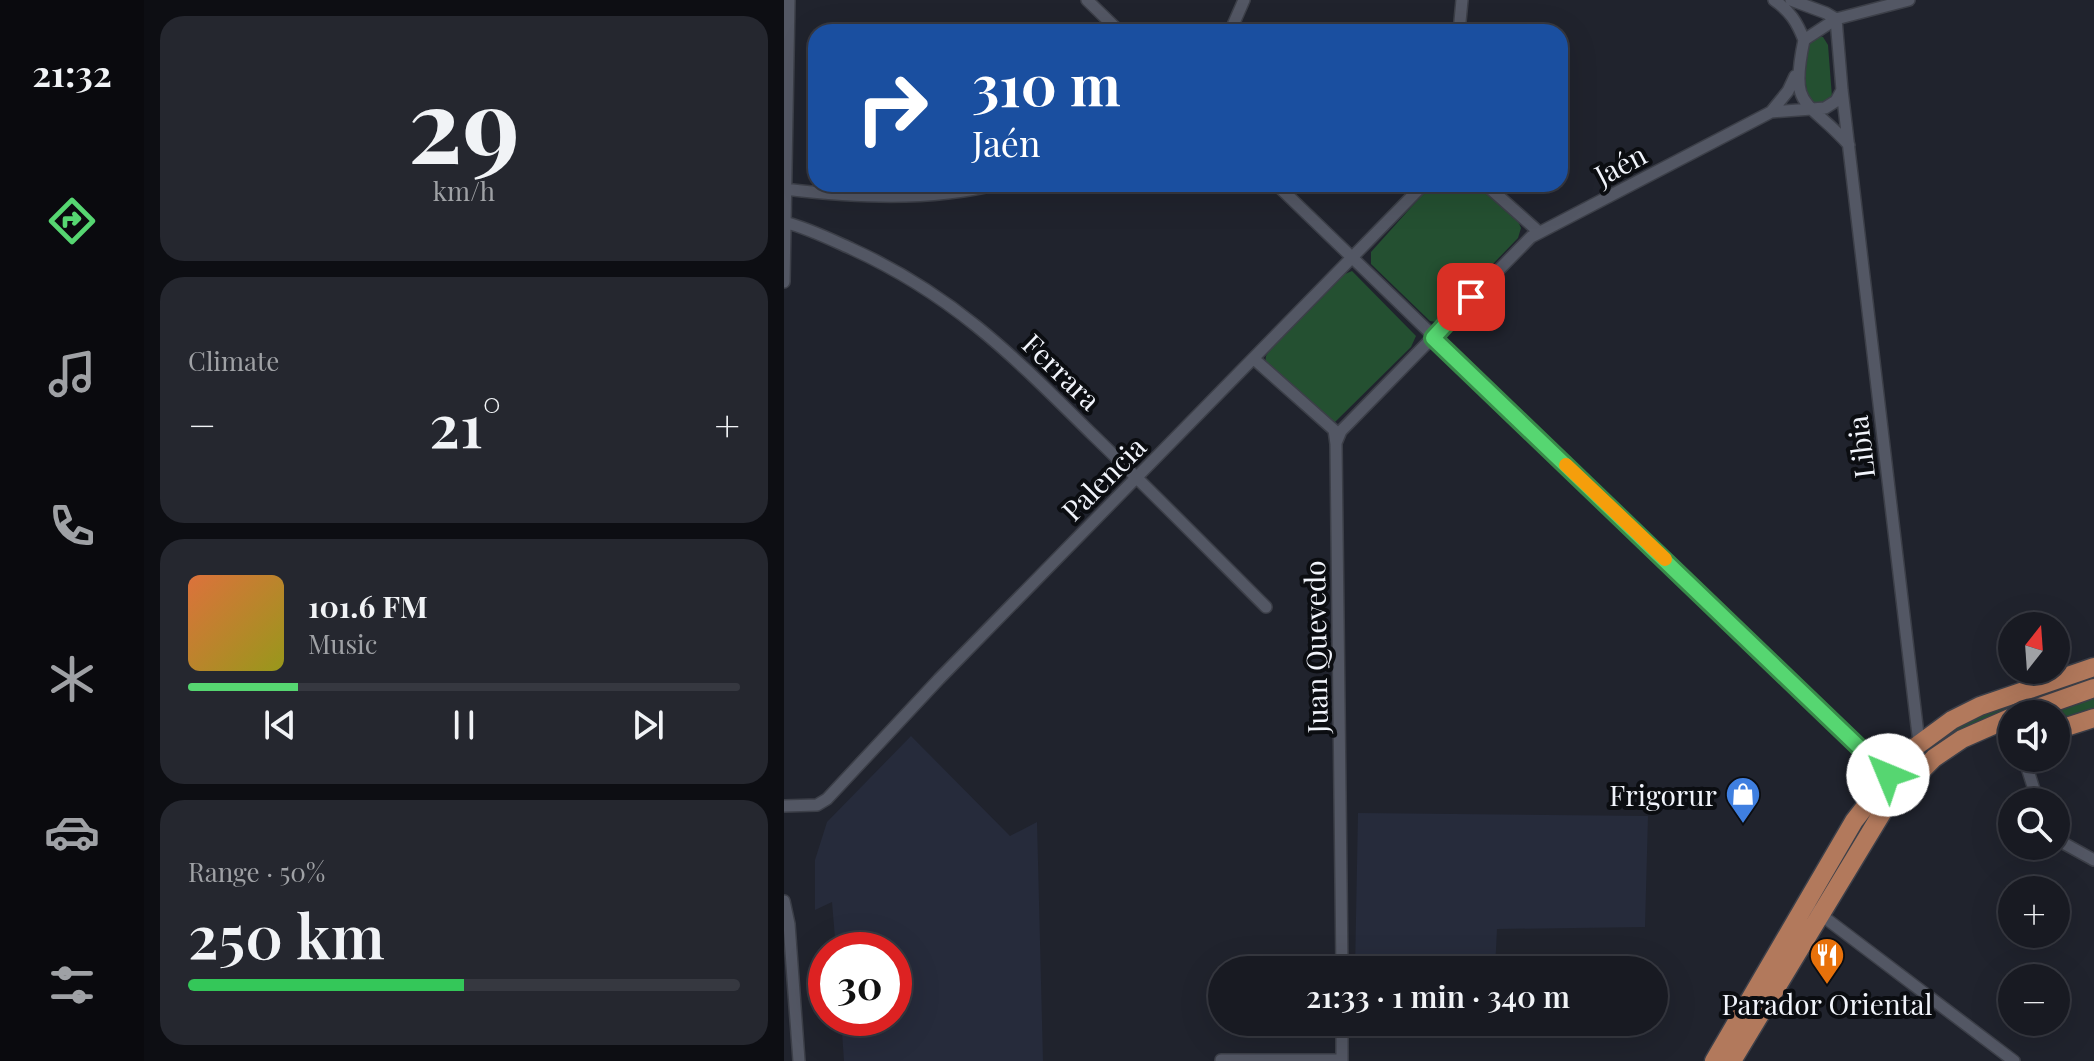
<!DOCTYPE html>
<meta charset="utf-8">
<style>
body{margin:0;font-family:"Playfair Display",serif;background:#25272f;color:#f1f3f6;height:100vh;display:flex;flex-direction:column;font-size:30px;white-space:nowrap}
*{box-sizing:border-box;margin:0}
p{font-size:26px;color:#9fa1a5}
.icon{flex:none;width:44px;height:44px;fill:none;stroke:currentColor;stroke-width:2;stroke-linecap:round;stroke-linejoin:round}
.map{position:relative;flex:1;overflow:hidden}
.drawer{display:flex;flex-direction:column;gap:16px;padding:16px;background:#0d0e13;width:640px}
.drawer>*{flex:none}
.top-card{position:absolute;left:24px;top:24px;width:760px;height:168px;border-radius:24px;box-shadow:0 8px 32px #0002,0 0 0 2px #363840;background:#1a4fa0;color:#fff;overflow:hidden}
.needle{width:52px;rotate:17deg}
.buttons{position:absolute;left:1214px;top:612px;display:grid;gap:16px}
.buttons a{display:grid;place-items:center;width:72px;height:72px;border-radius:50%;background:#181a22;box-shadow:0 8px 32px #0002,0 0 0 2px #363840;font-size:40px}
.speed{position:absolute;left:24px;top:932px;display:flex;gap:16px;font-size:40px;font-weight:700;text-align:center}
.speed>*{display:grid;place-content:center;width:104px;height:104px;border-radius:50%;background:#181a22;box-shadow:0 8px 32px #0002,0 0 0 2px #363840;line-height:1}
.speed .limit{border:12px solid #d22;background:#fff;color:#111}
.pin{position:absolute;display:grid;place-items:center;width:68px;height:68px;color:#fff;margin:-34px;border-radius:16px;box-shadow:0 4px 12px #0006}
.me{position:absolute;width:88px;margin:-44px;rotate:315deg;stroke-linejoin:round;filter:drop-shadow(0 0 6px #0008)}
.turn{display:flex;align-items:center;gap:28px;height:168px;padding:0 32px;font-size:36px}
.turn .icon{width:104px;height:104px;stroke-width:2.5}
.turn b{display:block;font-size:56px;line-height:68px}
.big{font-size:60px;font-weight:600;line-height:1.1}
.drawer .widget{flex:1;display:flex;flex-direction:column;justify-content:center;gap:12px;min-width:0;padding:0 28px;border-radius:24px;background:#25272f}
.drawer .dial{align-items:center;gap:0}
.dial b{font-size:104px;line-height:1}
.song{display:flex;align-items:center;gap:24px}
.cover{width:96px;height:96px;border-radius:12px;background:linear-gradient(135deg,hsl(20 70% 55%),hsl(60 70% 35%))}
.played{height:8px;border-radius:4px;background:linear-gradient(90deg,#56d671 20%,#363840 20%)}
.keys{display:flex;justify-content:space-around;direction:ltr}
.heat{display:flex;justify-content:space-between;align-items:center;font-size:44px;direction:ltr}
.charge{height:12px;border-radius:6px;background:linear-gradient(90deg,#34c759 50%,#363840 0)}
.trip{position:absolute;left:424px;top:956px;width:460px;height:80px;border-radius:40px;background:#181a22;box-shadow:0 8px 32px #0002,0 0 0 2px #363840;font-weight:600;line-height:80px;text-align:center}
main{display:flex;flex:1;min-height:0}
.tab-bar{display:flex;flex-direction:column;width:144px;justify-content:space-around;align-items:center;background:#0a0a0e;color:#9fa1a5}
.tab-bar .icon{width:56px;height:56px}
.tab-bar .current{color:#56d671}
.tab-bar b{font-size:36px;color:#f1f3f6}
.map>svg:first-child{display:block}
.built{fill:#262b3b}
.green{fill:#245031}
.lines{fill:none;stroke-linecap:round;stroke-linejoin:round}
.minor-casing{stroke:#3c3f48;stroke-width:14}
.primary-casing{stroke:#3c3f48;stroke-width:21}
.minor{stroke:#535764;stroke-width:11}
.primary{stroke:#b2795c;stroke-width:18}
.route-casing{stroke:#388b49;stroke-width:20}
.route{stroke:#56d671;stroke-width:14}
.slow{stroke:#f59e0b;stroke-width:14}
.labels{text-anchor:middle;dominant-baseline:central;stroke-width:8;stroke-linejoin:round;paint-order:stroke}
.street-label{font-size:28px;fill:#f1f4fb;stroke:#0b0d11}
.poi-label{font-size:28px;fill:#f1f4fb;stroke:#0b0d11;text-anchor:end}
</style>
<main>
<nav class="tab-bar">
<b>21:32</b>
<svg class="icon current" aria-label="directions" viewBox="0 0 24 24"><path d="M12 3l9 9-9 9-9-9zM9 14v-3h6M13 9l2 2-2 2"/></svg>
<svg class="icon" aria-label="music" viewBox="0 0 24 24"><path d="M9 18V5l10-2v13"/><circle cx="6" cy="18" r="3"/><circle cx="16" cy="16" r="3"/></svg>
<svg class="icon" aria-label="phone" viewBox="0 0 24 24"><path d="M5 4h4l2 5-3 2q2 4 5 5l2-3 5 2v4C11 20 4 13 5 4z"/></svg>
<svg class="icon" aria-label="climate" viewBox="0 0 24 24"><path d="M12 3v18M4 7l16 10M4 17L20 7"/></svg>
<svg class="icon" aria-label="car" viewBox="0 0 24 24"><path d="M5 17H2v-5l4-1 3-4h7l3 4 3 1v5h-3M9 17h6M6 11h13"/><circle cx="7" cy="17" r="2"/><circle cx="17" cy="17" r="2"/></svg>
<svg class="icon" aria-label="filters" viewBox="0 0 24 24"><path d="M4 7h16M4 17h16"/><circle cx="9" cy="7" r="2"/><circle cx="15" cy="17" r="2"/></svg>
</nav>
<section class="drawer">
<div class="widget dial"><b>29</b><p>km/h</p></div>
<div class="widget"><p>Climate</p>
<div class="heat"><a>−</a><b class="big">21°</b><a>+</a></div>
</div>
<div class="widget">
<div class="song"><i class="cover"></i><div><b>101.6 FM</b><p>Music</p></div></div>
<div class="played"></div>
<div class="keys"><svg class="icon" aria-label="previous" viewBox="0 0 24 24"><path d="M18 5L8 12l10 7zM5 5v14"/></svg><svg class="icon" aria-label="pause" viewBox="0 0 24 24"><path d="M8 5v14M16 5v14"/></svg><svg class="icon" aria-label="next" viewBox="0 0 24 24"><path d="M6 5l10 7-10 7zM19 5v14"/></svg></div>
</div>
<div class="widget"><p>Range · 50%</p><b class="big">250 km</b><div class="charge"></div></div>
</section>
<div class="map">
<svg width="1310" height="1061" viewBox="0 0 1310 1061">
<rect width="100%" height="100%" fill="#20232d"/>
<path class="built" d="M 127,736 L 226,836 L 253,822 L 259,1061 L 60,1061 L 57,1018 L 110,1018 L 110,950 L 52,950 L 48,902 L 31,910 L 31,860 L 43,822 Z
M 574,813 L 864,816 L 861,927 L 713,929 L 711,970 L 571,970 Z"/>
<path class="green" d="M 1034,36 L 1039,37 L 1044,45 L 1048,97 L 1036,107 L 1024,101 L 1021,76 L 1025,44 Z
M 648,184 L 695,184 L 734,221 L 737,228 L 734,238 L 653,322 L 646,321 L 587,264 L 587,252 Z
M 568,271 L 632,336 L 627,347 L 550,423 L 481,365 L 482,356 L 485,351 L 561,274 Z
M 1310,676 L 1310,681 L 1140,755 L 1106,790 L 1047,881 L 1043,878 C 1070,836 1095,789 1133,755 C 1181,712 1250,697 1310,676 Z
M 1310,696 L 1310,711 L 1272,720 L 1272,714 L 1264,714 Z"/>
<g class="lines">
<g class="minor-casing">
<path id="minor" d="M 303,0 L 336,32
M 990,0 C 1006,11 1013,22 1020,40
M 1007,0 L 1042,13 L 1052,19
M 1052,19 L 1058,90 L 1135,743
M 446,32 L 460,0
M 675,32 L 678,0
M 987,112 L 1004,91 L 1011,76
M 1065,145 C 1023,98 1005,111 1020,40 L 1052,19 L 1125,0
M 492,184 L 1104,775
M 701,184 L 755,232
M 0,189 C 69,197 145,202 214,184
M 0,222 C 24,228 46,239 68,249 C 171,296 230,357 308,434 C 367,491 424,549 482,607
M 0,282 L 5,0
M 470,359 L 550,430 L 552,444 L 558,970
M 552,443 L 557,431 L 747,237 L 987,112 L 1041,108 L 1052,101 L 1058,90
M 1240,758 L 1254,802
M 0,806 L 33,805 L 43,799 L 155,679 L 640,184
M 1272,839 L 1310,860
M 0,901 L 5,924 L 15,1061
M 1032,911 L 1230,1061
M 558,1022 L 558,1061
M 437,1060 L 558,1060"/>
</g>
<g class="primary-casing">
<path id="primary" d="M 1236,714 L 1310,688
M 1272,728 L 1279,728 L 1310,718
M 930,1061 L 1070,821 L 1123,753 L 1168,720 L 1196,706 L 1310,667
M 948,1061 L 1101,808 L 1150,758 L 1178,739 L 1228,717"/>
</g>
<use href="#minor" class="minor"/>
<use href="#primary" class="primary"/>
</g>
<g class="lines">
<g class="route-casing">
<path id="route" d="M 687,297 L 649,338 L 1104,775"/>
</g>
<use href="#route" class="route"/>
<path class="slow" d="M 782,465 L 881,559"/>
</g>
<defs>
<g id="shop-pin" transform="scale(1.8)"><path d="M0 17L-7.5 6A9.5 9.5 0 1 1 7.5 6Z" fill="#3f7fe0" stroke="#0b0d11"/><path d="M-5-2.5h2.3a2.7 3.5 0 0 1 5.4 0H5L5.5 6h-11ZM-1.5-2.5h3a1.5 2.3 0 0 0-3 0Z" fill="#fff"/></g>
<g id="restaurant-pin" transform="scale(1.8)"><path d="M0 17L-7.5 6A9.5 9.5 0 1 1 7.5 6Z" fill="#e8710a" stroke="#0b0d11"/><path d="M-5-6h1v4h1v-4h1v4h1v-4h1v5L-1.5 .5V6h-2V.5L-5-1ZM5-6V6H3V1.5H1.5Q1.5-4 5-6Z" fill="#fff"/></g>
</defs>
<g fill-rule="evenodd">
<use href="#shop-pin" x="959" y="794"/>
<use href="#restaurant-pin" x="1043" y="955"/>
</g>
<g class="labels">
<g class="street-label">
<text transform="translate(836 164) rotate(-28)">Jaén</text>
<text transform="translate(278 371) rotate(44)">Ferrara</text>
<text transform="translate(1076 447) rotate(-97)">Libia</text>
<text transform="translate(319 478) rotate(-45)">Palencia</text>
<text transform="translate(531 647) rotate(-91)">Juan Quevedo</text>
</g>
<g class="poi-label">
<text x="933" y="794">Frigorur</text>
<text x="1043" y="1003" text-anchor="middle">Parador Oriental</text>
</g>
</g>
</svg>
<div class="buttons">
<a><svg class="needle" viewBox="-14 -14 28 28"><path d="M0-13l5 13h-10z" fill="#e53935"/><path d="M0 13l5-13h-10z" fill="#9fa1a5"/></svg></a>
<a><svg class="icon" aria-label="sound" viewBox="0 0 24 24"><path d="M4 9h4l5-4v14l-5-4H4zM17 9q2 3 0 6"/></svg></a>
<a><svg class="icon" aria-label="search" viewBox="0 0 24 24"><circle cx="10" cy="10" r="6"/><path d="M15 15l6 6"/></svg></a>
<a>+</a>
<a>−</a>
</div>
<div class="speed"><div class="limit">30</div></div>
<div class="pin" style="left:687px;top:297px;background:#d93025"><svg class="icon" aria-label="arrive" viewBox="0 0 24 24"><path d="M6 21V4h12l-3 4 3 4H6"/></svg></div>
<svg class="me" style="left:1104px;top:775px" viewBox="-20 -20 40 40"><circle r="19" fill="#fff"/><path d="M0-13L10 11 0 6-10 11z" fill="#56d671"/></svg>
<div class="trip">21:33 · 1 min · 340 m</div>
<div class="top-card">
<div class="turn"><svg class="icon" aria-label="right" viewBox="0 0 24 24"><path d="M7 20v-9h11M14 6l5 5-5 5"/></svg><div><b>310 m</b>Jaén</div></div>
</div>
</div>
</main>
